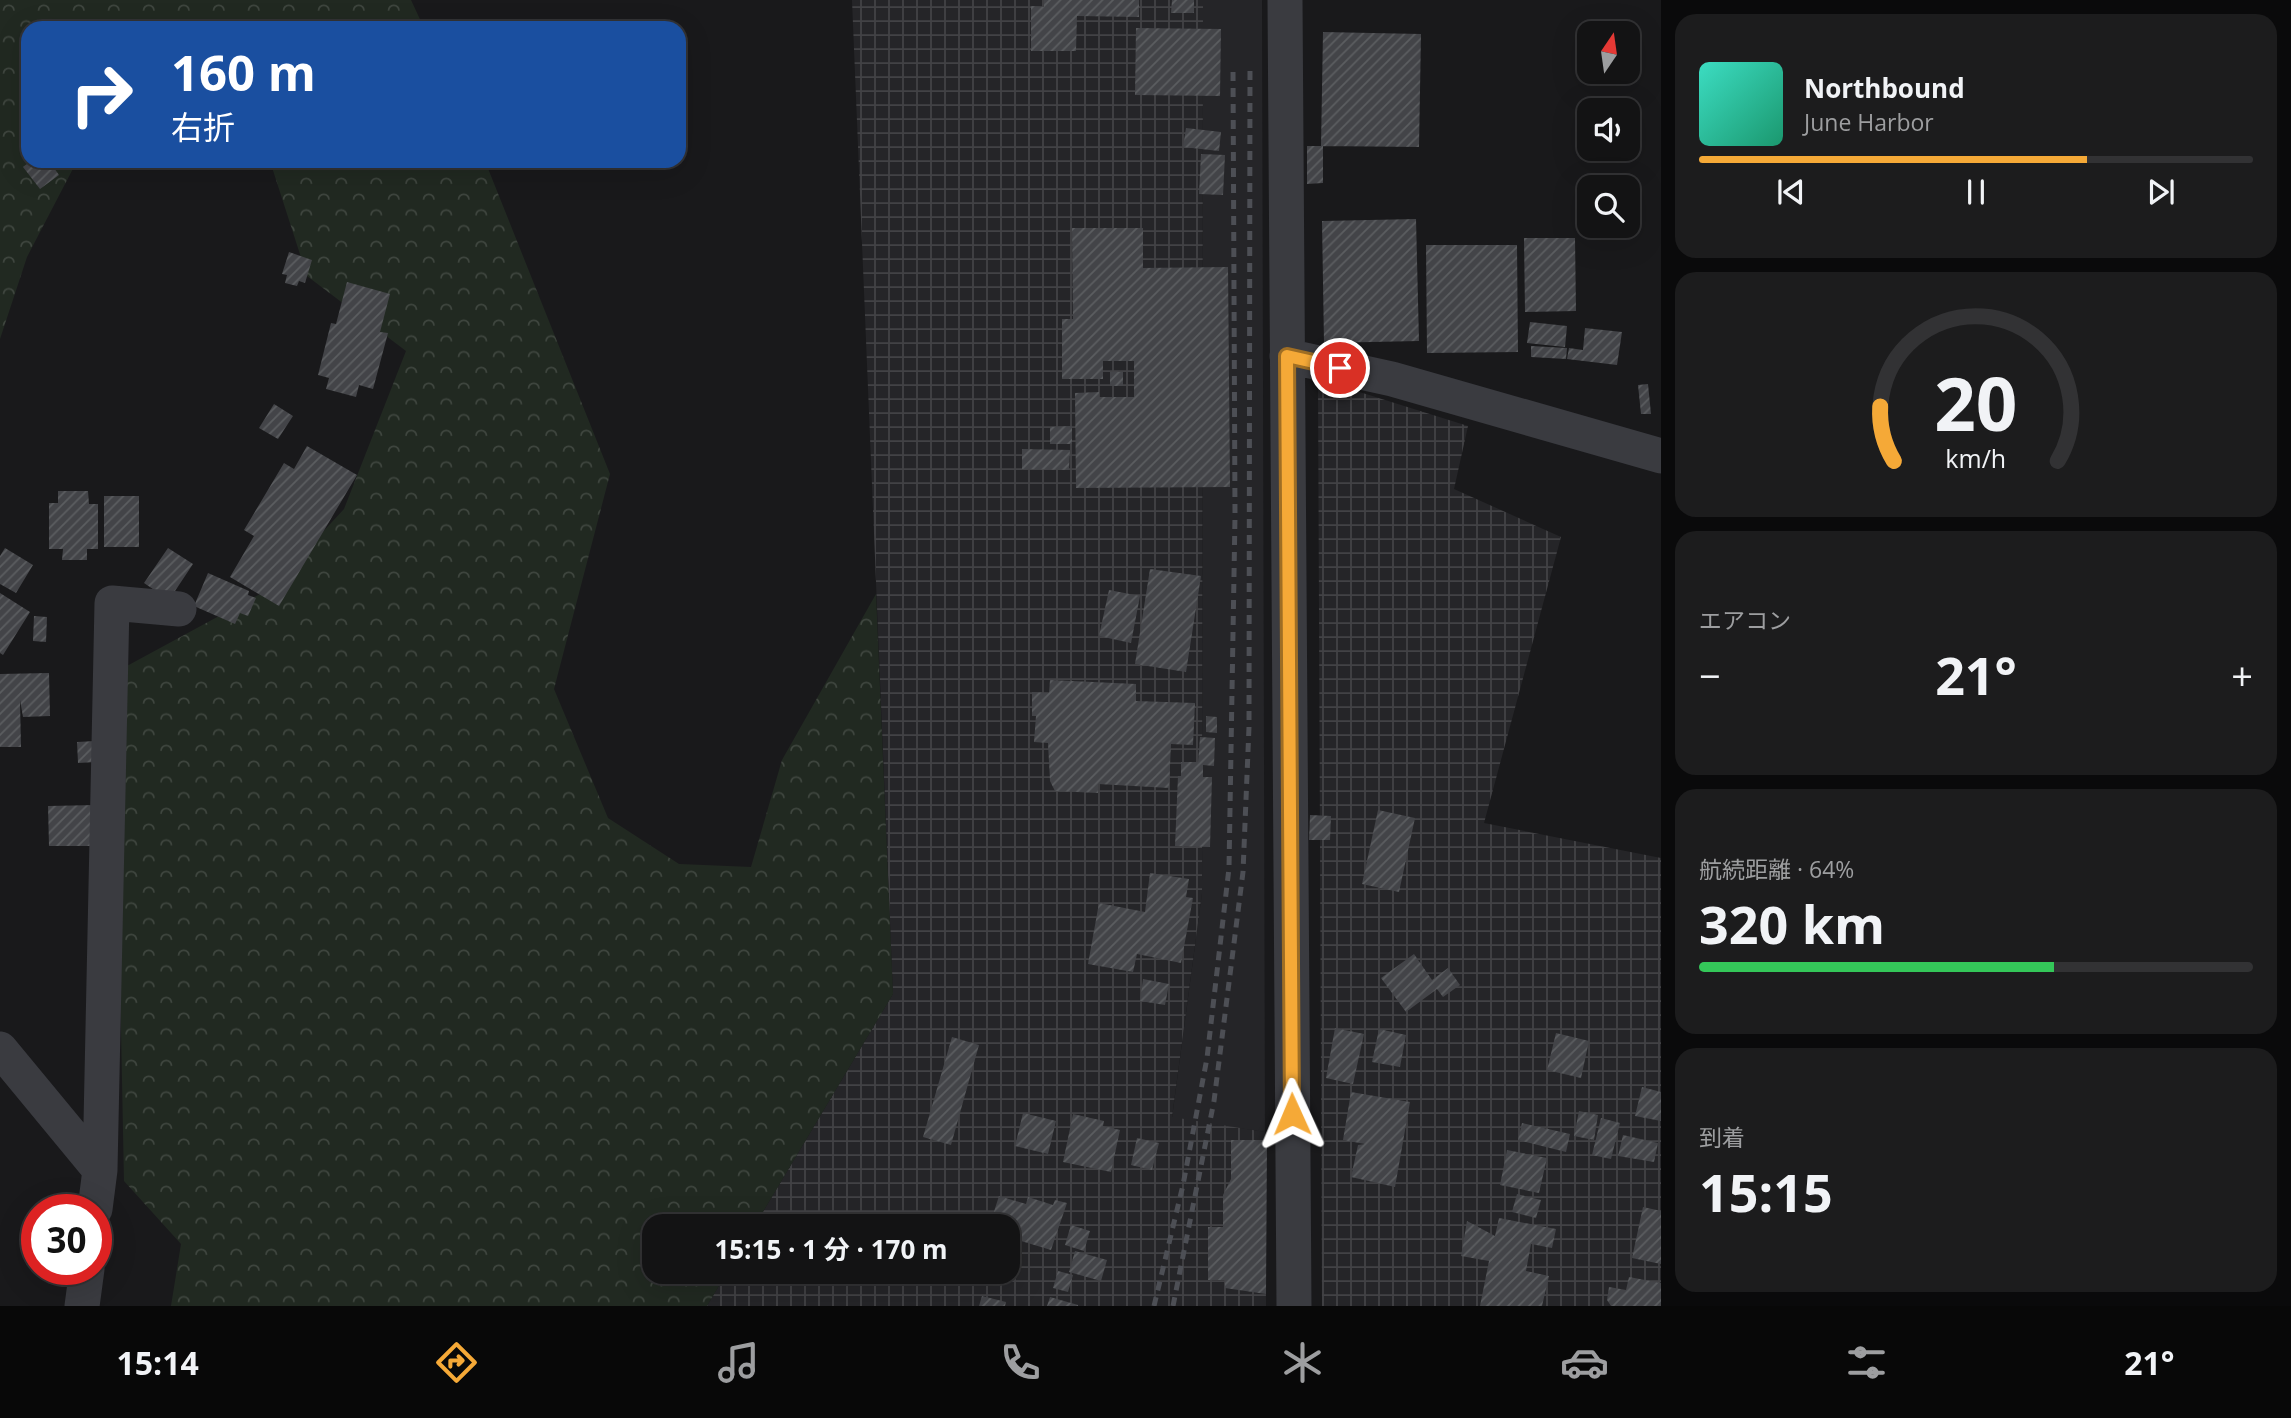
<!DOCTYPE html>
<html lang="ja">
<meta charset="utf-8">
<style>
body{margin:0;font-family:"Open Sans","Noto Sans JP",sans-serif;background:#1c1c1d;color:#f1f3f6;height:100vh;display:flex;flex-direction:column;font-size:26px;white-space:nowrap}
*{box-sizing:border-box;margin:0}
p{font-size:23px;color:#9d9ea0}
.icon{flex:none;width:38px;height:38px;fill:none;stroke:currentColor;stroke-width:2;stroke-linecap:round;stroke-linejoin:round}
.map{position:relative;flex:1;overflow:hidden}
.drawer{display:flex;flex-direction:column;gap:14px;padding:14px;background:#0a0a0b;width:630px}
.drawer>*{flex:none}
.hud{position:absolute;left:21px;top:21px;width:665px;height:147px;border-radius:21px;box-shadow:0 7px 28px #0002,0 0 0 2px #323234;background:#1a4fa0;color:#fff;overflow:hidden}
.needle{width:46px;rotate:13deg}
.controls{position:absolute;left:1577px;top:21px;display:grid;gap:14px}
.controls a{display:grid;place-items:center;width:63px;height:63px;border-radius:14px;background:#131314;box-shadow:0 7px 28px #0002,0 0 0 2px #323234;font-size:35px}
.speed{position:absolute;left:21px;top:1194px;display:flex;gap:14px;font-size:35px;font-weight:700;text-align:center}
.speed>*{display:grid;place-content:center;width:91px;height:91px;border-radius:50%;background:#131314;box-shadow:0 7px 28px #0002,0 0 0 2px #323234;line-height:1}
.speed .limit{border:10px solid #d22;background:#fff;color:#111}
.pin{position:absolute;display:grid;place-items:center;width:60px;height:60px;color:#fff;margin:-30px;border:4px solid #fff;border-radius:50%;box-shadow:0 2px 7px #0007}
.me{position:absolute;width:77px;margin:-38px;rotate:359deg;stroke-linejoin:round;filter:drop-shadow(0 0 5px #0008)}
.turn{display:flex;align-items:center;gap:24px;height:147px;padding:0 35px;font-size:32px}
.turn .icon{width:91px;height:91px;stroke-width:2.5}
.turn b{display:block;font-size:49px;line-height:60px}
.big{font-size:52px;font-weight:700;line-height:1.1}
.drawer .widget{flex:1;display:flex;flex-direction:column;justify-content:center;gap:10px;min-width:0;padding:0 24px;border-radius:21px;background:#1c1c1d}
.drawer .dial{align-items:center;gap:0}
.dial svg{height:182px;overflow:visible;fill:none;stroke:#323234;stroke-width:7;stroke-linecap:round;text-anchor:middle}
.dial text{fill:#f1f3f6;stroke:none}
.song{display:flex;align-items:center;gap:21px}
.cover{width:84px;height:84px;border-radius:10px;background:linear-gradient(135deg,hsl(170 70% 55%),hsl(160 70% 35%))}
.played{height:7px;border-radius:4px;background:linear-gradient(90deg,#f5a937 70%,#323234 70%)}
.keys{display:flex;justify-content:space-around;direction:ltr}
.heat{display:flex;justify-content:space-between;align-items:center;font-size:38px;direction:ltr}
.charge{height:10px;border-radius:5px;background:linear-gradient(90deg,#34c759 64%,#323234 0)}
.trip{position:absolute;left:642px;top:1214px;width:378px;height:70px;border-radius:21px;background:#131314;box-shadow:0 7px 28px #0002,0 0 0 2px #323234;font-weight:700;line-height:70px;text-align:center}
.dock{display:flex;height:112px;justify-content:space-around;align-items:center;background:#080808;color:#9d9ea0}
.dock .icon{width:49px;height:49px}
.dock .selected{color:#f5a937}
.dock b{font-size:32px;color:#f1f3f6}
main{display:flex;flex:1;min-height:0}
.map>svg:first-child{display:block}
.built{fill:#252528}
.industrial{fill:url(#industrial-grid)}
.forest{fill:url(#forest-crowns)}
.building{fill:url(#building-hatch)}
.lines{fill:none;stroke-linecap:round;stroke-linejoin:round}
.minor{stroke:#3a3b40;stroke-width:35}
.rail{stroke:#4d4f55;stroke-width:5;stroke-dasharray:9 7;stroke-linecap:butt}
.route-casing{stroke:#9f6e24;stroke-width:18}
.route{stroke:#f5a937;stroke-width:12}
</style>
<main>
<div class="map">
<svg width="1661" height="1306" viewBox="0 0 1661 1306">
<defs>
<pattern id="industrial-grid" width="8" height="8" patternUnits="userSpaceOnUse" patternTransform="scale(1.75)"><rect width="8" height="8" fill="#252528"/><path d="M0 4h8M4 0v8" fill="none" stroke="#424245"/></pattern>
<pattern id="forest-crowns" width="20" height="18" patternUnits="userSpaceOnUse" patternTransform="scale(1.75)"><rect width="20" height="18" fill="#212921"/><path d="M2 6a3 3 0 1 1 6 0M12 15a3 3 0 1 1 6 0" fill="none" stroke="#3f463f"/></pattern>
<pattern id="building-hatch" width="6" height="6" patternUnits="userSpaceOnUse" patternTransform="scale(1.75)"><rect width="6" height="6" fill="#434448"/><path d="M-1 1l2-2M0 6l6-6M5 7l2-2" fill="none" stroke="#5b5d60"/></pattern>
</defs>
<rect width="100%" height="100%" fill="#19191b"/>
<path class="built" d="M 1203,0 L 1262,0 L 1265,1132 L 1172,1118 L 1202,893 Z"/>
<path class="industrial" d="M 852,0 L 1203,0 L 1202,893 L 1172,1117 L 1265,1132 L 1266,1306 L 707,1306 L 727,1272 L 1008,1272 L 1008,1227 L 754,1227 L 893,994 Z
M 1318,379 L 1468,426 L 1454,489 L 1561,537 L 1484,823 L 1661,858 L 1661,1306 L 1322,1306 Z"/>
<path class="forest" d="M 0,0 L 411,0 L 424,28 L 28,28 L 28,161 L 77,161 L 27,257 L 0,339 Z
M 270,161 L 485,161 L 610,474 L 554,689 L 608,818 L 679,864 L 751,867 L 782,760 L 876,594 L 893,994 L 754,1227 L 654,1227 L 654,1272 L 727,1272 L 707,1306 L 171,1306 L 181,1244 L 124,1181 L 114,673 L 271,588 L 344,509 L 406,351 L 307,276 Z"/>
<path class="building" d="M 1044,0 L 1139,0 L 1139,17 L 1077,16 L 1076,51 L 1031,51 L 1031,6 L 1044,7 Z
M 1172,0 L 1194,0 L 1194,13 L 1171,13 Z
M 1136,28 L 1221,29 L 1220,96 L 1135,95 Z
M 1323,32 L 1421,34 L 1419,147 L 1321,146 Z
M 1186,128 L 1221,132 L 1219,151 L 1183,147 Z
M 1307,146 L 1323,146 L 1323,183 L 1307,184 Z
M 1201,154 L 1225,155 L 1223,195 L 1199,194 Z
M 31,161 L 49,161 L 59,175 L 40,189 L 23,167 Z
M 1416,219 L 1419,341 L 1324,343 L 1322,221 Z
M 1072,228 L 1143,228 L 1143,268 L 1228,267 L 1230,487 L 1076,488 L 1075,393 L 1099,392 L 1099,397 L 1134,397 L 1134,361 L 1103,361 L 1103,379 L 1062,379 L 1062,319 L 1073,319 Z
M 1524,238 L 1575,238 L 1576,311 L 1525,312 Z
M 1426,245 L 1517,245 L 1518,352 L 1427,353 Z
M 289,252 L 312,260 L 305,283 L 299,281 L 297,286 L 285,283 L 287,275 L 282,274 Z
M 347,282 L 390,294 L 380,332 L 388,333 L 373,389 L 359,385 L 356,397 L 326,389 L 329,378 L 318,375 L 331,323 L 336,324 Z
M 1530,322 L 1567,326 L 1565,347 L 1527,343 Z
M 1585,328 L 1622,332 L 1617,365 L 1567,359 L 1569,348 L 1583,350 Z
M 1531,346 L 1567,348 L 1566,359 L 1531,357 Z
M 1110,372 L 1123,372 L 1123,386 L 1110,386 Z
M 1648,384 L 1651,414 L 1641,414 L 1638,385 Z
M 274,404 L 293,416 L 278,439 L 259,428 Z
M 1072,426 L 1072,444 L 1050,444 L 1050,427 Z
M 307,446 L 357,475 L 279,606 L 230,577 L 254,536 L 244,530 L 284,463 L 294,469 Z
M 1022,449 L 1070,450 L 1069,470 L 1022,469 Z
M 58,491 L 88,491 L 89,504 L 98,504 L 98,549 L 87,549 L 87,560 L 62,560 L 63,549 L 49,549 L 49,503 L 58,503 Z
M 104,496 L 139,496 L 139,547 L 104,547 Z
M 5,548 L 33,565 L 16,593 L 0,584 L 0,556 Z
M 168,548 L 193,564 L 169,600 L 144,583 Z
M 1150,569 L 1201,576 L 1186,672 L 1135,664 Z
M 208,573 L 249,591 L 248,595 L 256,598 L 248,616 L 240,613 L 235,624 L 194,606 Z
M 1109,590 L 1140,596 L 1131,643 L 1099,636 Z
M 0,593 L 30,612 L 3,655 L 0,653 Z
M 34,616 L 47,617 L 46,642 L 33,641 Z
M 49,673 L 50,716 L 23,717 L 20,700 L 21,747 L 0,747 L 0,674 Z
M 1050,680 L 1136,684 L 1136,701 L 1195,703 L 1193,745 L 1171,744 L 1169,788 L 1098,784 L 1098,793 L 1055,791 L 1050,781 L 1048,743 L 1034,742 L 1036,716 L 1032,716 L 1032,692 L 1049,693 Z
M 1206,716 L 1217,717 L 1217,733 L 1206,732 Z
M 1200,737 L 1215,738 L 1214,766 L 1203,765 L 1203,777 L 1212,777 L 1210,847 L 1175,846 L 1178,776 L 1181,776 L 1181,762 L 1198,762 Z
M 95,741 L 96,762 L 78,763 L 77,742 Z
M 96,805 L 96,846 L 49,846 L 48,806 Z
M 1378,810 L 1415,818 L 1399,892 L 1362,884 Z
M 1310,815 L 1331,816 L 1330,840 L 1309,840 Z
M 1150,873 L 1189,879 L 1186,897 L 1193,898 L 1181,963 L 1137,954 L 1133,972 L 1088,964 L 1099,903 L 1145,912 Z
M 1414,954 L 1432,980 L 1448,968 L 1460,985 L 1443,997 L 1437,989 L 1406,1012 L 1381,978 Z
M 1143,979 L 1169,984 L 1165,1005 L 1140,1001 Z
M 1335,1028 L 1364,1034 L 1353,1084 L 1326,1078 Z
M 1379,1029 L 1406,1035 L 1400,1067 L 1372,1062 Z
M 1556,1033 L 1589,1041 L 1581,1078 L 1547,1070 Z
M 952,1037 L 979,1045 L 951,1145 L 923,1137 Z
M 1642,1087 L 1661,1092 L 1661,1121 L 1635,1116 Z
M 1351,1092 L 1410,1102 L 1395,1187 L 1351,1177 L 1358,1145 L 1365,1144 L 1343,1140 Z
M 1579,1111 L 1598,1115 L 1594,1140 L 1574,1136 Z
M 1023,1113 L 1056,1121 L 1048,1154 L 1015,1146 Z
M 1073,1114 L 1104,1121 L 1103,1126 L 1120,1130 L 1111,1172 L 1063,1162 Z
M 1601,1118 L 1620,1123 L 1611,1159 L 1592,1155 Z
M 1522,1123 L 1570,1134 L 1566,1152 L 1518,1140 Z
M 1623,1135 L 1658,1143 L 1654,1162 L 1618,1156 Z
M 1137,1138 L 1159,1143 L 1152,1170 L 1131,1165 Z
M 1231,1140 L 1267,1140 L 1266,1294 L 1225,1288 L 1225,1280 L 1208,1280 L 1208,1227 L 1223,1227 L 1223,1195 L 1231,1179 Z
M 1507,1150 L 1547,1158 L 1539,1193 L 1500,1185 Z
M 1517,1194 L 1541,1200 L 1536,1218 L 1512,1212 Z
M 999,1196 L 1026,1204 L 1028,1197 L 1053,1205 L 1055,1200 L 1067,1203 L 1051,1250 L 1008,1237 L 1008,1227 L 989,1227 Z
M 1643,1207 L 1661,1211 L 1661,1264 L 1632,1258 Z
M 1499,1218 L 1556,1229 L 1552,1248 L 1531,1244 L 1526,1271 L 1549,1276 L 1542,1306 L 1480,1306 L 1489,1261 L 1461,1256 L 1467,1221 L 1495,1236 Z
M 1071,1225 L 1090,1231 L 1084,1251 L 1065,1245 Z
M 1075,1251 L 1107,1260 L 1101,1281 L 1069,1272 Z
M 1058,1271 L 1073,1275 L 1068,1292 L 1053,1288 Z
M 1629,1277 L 1661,1283 L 1661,1306 L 1611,1306 L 1607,1300 L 1609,1287 L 1626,1290 Z
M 982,1296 L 1006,1302 L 1005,1306 L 979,1306 Z
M 1050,1297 L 1078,1305 L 1078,1306 L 1047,1306 Z"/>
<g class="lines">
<path class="minor" d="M 1285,0 L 1294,1306
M 1287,356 L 1392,379 L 1661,456
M 0,1049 L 100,1170 L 95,1209
M 100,1170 L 112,603 L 179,609
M 82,1306 L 87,1269"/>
<path class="rail" d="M 1154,1306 L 1183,1185 L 1207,1058 L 1229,868 L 1235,516 L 1233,67
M 1173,1306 L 1214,1101 L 1243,872 L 1249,727 L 1250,67"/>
</g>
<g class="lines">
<g class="route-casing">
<path id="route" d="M 1292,1114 L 1287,356 L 1340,368"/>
</g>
<use href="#route" class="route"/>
</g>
</svg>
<div class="controls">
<a><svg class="needle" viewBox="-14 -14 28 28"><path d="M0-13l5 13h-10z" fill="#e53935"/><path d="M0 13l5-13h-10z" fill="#9d9ea0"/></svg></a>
<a><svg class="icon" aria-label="sound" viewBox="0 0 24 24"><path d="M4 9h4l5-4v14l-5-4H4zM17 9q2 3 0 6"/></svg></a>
<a><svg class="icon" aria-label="search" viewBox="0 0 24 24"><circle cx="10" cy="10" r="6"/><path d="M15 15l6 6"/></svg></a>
</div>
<div class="speed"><div class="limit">30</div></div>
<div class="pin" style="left:1340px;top:368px;background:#d93025"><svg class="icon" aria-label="arrive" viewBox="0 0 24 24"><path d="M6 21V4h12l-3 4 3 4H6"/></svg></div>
<svg class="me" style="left:1292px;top:1114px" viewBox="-20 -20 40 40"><path d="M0-17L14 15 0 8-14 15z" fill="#f5a937" stroke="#fff" stroke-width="4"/></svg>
<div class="trip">15:15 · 1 分 · 170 m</div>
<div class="hud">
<div class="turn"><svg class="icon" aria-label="right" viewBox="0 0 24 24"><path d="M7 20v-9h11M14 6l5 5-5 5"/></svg><div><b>160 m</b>右折</div></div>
</div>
</div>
<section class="drawer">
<div class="widget">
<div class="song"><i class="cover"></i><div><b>Northbound</b><p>June Harbor</p></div></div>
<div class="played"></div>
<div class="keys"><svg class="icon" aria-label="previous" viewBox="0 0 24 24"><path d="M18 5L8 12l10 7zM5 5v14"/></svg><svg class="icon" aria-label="pause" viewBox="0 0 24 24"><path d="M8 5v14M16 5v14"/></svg><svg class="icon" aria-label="next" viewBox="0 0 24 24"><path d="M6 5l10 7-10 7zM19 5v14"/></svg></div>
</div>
<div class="widget dial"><svg viewBox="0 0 100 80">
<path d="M14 69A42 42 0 1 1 86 69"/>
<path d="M14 69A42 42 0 0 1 8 45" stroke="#f5a937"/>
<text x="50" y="56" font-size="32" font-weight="700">20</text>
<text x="50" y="72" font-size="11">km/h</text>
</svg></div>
<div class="widget"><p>エアコン</p>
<div class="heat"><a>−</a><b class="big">21°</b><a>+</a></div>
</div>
<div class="widget"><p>航続距離 · 64%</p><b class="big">320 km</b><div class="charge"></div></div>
<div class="widget"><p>到着</p><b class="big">15:15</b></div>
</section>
</main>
<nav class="dock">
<b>15:14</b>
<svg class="icon selected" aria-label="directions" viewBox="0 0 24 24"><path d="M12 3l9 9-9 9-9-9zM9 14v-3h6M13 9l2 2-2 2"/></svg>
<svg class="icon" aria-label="music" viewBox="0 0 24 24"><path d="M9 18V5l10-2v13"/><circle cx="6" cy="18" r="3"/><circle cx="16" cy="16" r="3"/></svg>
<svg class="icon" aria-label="phone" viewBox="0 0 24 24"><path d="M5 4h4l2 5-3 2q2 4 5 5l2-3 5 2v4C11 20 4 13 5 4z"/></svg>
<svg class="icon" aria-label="climate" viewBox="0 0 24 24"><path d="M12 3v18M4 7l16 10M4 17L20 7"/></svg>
<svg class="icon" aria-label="car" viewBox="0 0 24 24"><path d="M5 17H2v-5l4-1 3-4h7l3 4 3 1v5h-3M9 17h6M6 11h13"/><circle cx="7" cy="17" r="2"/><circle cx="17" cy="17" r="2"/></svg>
<svg class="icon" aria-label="filters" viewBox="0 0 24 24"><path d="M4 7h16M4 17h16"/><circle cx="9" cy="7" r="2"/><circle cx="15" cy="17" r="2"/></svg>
<b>21°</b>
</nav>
